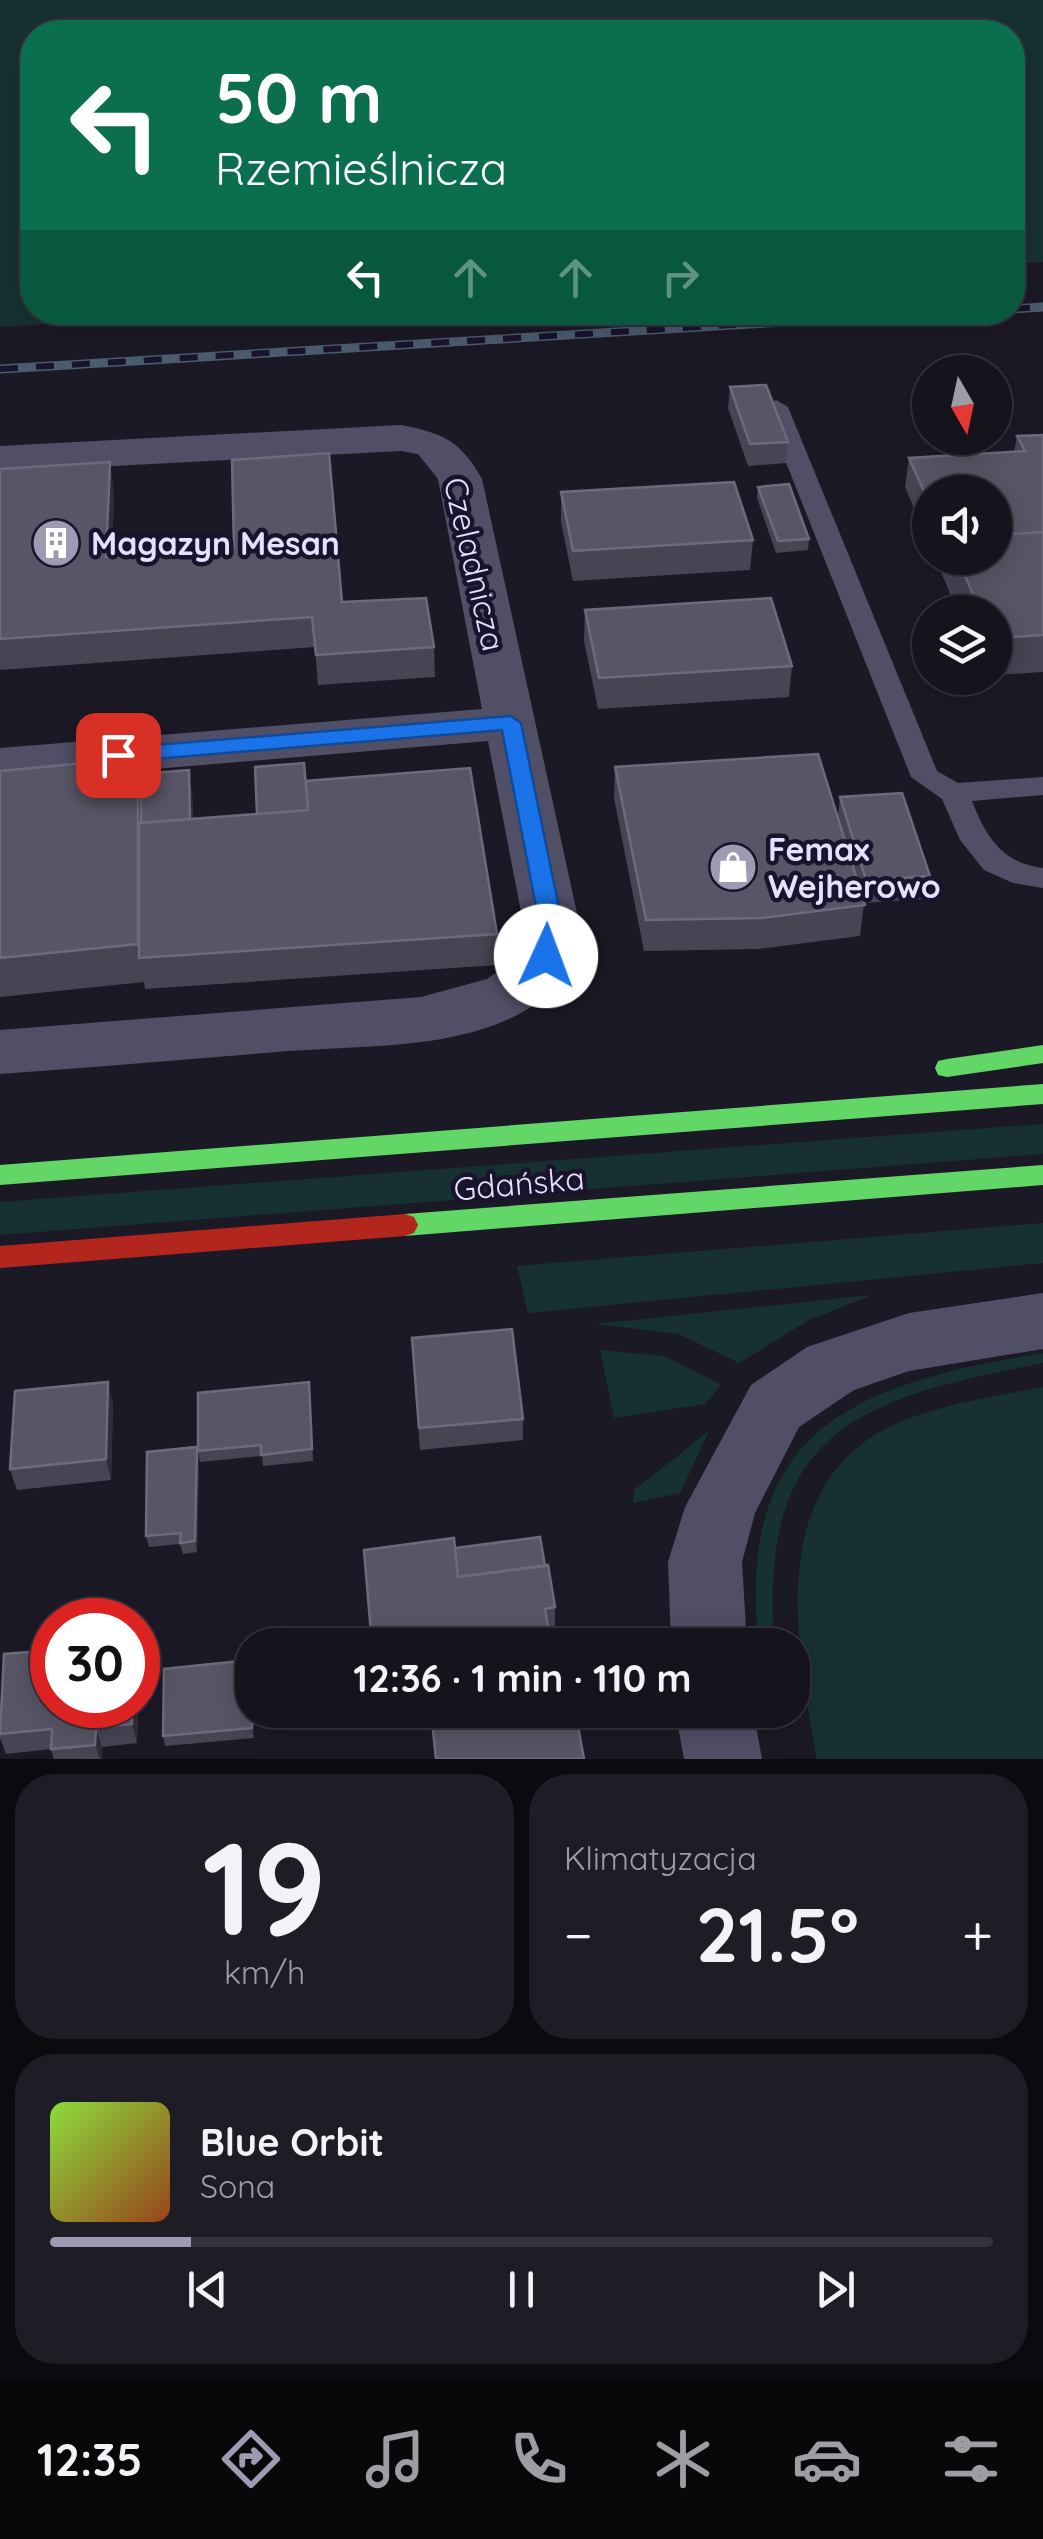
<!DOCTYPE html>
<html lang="pl">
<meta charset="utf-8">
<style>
body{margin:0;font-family:Quicksand,sans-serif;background:#1e1c25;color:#f1f3f6;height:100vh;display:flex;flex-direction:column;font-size:38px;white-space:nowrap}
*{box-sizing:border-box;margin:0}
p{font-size:32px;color:#9d9ea3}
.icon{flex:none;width:55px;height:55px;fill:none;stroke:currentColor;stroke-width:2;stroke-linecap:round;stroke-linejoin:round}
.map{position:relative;height:1759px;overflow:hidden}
.details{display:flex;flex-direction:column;gap:15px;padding:15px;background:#0c0a0f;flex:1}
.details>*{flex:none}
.banner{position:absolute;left:20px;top:20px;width:1005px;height:305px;border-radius:40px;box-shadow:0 5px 25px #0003,0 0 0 2px #34323b;background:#0b6e4f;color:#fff;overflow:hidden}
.needle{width:65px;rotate:171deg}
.fabs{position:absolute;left:912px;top:355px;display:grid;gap:20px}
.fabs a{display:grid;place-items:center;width:100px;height:100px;border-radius:50%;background:#15131c;box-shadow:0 5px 25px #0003,0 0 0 2px #34323b;font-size:50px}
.speed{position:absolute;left:30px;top:1598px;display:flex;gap:20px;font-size:50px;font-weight:700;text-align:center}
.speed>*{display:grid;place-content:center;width:130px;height:130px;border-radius:50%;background:#15131c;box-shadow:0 5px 25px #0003,0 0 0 2px #34323b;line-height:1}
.speed .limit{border:15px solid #d22;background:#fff;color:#111}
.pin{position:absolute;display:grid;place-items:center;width:85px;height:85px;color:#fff;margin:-42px;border-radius:20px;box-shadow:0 5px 15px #0006}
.me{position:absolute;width:110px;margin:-55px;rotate:2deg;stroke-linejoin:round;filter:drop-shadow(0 0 8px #0008)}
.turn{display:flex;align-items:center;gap:35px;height:210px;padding:0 30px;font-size:45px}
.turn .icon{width:130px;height:130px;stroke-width:2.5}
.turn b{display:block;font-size:70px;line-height:85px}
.lanes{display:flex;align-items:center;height:95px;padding:0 30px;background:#0003;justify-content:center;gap:50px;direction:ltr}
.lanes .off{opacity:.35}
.big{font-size:75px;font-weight:800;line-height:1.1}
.details .widget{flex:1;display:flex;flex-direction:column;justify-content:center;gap:15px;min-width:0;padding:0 35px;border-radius:40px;background:#1e1c25}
.details .dial{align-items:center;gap:0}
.dial b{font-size:130px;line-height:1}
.song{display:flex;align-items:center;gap:30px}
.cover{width:120px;height:120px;border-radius:15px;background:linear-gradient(135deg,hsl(90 70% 55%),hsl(20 70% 35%))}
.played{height:10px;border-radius:5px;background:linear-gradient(90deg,#9e9ab2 15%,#34323b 15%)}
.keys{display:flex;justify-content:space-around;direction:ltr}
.heat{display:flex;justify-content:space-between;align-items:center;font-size:55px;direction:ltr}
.details .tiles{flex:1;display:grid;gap:15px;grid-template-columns:1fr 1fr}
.widget:last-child{grid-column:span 2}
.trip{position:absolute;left:235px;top:1628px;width:575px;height:100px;border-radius:40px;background:#15131c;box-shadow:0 5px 25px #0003,0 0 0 2px #34323b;font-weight:800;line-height:100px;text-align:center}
.tabs{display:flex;height:160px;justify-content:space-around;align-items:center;background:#08080b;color:#9d9ea3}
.tabs .icon{width:70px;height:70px}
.tabs .on{color:#9e9ab2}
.tabs b{font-size:45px;color:#f1f3f6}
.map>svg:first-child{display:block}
.green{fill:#173133}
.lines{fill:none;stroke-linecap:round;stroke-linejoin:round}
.lane{fill:#514f66;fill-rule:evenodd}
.street{fill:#514f66;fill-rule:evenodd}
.fast{fill:#63d668;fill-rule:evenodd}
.jam{fill:#b3261e;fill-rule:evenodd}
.rail-casing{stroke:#4b5c6d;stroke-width:9}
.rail{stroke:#19132c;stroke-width:6;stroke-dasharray:18;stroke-linecap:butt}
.wall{fill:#474454}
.shaded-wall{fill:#2f2c3a}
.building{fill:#585566;stroke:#6e6a7e;stroke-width:2.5}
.route{fill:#1a73e8;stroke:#114b97;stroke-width:2.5}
.labels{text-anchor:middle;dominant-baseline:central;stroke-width:9;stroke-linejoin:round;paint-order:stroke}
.poi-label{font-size:32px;font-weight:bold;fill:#e4e0fd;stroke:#19132c;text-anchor:start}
.street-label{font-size:32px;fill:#e4e0fd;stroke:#19132c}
</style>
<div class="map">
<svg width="1043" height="1759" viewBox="0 0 1043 1759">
<rect width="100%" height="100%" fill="#1c1926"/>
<path class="green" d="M 0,0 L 1043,0 L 1043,262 L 1013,264 L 1012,32 L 32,32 L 32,312 L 228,313 L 0,327 Z
M 1043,1124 L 1043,1154 L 0,1235 L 0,1202 Z
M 1043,1223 L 1043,1263 L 528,1313 L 517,1266 Z
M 872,1295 L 809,1320 L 739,1363 L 679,1334 L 596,1324 Z
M 600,1350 L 664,1356 L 721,1385 L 705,1404 L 614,1418 Z
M 1043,1353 L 1043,1363 C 856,1399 759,1430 774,1645 L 759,1645 C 734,1427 859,1383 1043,1353 Z
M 1043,1387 L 1043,1759 L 817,1759 C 796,1642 763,1479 902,1421 C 946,1403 996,1396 1043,1387 Z
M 709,1431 L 680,1493 L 633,1503 L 634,1490 Z"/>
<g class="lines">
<path class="lane" d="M 776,400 L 788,407 L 937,771 L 958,783 L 1043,777 L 1043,795 L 972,801 C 986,837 1002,863 1043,868 L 1043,888 L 1013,883 L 984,870 L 960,840 L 942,799 L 911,777 L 764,407 Z"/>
<path class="street" d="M 401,425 C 443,433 461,441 482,479 L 579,922 C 572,956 558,992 526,1010 C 458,1050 364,1045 288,1051 C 192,1059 96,1067 0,1074 L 0,1030 L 421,997 L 487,979 L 503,968 L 517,947 L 523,922 L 488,741 L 0,782 L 0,748 L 482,709 L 438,479 L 418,454 L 401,451 L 0,472 L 0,446 Z
M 1043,1293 L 1043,1349 L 909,1371 L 854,1390 L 799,1427 L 755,1513 L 742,1562 L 747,1645 L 671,1645 L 668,1562 L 685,1507 L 751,1385 L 807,1347 L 909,1313 Z
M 675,1710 L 753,1710 L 762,1759 L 684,1759 Z"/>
<path class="fast" d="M 1043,1045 L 1043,1063 L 947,1077 L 938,1075 L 935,1068 L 938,1061 L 947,1059 Z
M 1043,1084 L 1043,1104 L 0,1185 L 0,1165 Z
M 1043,1165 L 1043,1185 L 405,1236 L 396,1233 L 392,1225 L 396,1217 L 405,1214 Z"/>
<path class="jam" d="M 405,1214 L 414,1217 L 418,1225 L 414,1233 L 405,1236 L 0,1268 L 0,1246 Z"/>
<g class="rail-casing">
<path id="rail" d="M 1012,309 L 1043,307
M 0,369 L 950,312"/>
</g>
<use href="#rail" class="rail"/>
</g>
<path class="wall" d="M 730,387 L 788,442 L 786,463 L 748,466 L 728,408 Z
M 1043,435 L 1043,672 L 995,675 L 995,612 L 958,612 L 935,558 L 995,558 L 930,492 L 930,546 L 905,487 L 909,458 L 1014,452 L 1017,436 Z
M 0,469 L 114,492 L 112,556 L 342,602 L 434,647 L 435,677 L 318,685 L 315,647 L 0,670 Z
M 758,487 L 809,539 L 808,550 L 776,553 L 757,498 Z
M 561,492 L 753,540 L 750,570 L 573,581 L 561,522 Z
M 585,610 L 792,666 L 789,697 L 598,709 L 584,641 Z
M 943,678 L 981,678 L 979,686 L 948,689 Z
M 138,758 L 141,774 L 192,792 L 193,819 L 257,814 L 306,781 L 497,934 L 497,965 L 145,989 L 144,982 L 0,997 L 0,771 Z
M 615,767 L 838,817 L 840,797 L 930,876 L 926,899 L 864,903 L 860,936 L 759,949 L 644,951 L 614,798 Z
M 412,1338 L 523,1419 L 523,1440 L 420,1450 Z
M 309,1382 L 313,1461 L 263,1466 L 262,1456 L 200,1462 L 198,1451 Z
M 113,1403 L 111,1480 L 17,1490 L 10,1469 Z
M 199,1458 L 197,1552 L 183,1554 L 180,1544 L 149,1547 L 146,1536 Z
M 455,1548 L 545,1566 L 555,1607 L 555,1628 L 548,1629 Z
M 251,1660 L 254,1738 L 165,1746 L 163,1736 Z
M 139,1670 L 137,1743 L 102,1747 L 102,1759 L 54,1759 L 51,1749 L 6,1754 L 0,1738 L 0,1711 Z
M 404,1710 L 575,1710 L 584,1759 L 435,1759 L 431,1725 L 406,1728 Z"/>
<path class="shaded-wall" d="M 110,462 L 114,492 L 111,587 L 106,557 Z
M 138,758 L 144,796 L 140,958 L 138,944 Z
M 189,770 L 192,792 L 194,850 L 191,828 Z
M 108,1382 L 113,1403 L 111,1480 L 106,1459 Z
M 197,1447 L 199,1458 L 197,1552 L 195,1541 Z
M 251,1660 L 252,1666 L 254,1738 L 252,1728 Z
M 138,1665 L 139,1670 L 137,1743 L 132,1724 L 132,1705 L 138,1705 Z
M 96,1728 L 102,1747 L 102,1759 L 100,1759 L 95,1745 Z"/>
<path class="building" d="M 766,385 L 788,442 L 750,444 L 730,387 Z
M 1043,435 L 1043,532 L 995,535 L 995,492 L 930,492 L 930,505 L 909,458 L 1025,451 L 1017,436 Z
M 329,453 L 342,602 L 426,598 L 434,647 L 316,655 L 312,617 L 0,639 L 0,469 L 110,462 L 106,557 L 234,548 L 232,460 Z
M 734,482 L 753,540 L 573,551 L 561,492 Z
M 789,484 L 809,539 L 778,541 L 758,487 Z
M 1043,532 L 1043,635 L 995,638 L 995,612 L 981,612 L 957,558 L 995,558 L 995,535 Z
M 771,598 L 792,666 L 599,678 L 585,610 Z
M 818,754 L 865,905 L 762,918 L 646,920 L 615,767 Z
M 138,758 L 138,944 L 0,958 L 0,771 Z
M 304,763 L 308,810 L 257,814 L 255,767 Z
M 470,768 L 497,934 L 139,958 L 139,823 L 308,810 L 306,781 Z
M 189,770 L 190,819 L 141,823 L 141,774 Z
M 902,793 L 930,876 L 866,880 L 840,797 Z
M 512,1329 L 523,1419 L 419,1428 L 412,1338 Z
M 108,1382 L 106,1459 L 10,1469 L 15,1391 Z
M 309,1382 L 312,1449 L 261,1455 L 261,1445 L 198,1451 L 198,1393 Z
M 197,1447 L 195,1541 L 180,1543 L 181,1533 L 146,1536 L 147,1452 Z
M 540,1537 L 545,1566 L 458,1577 L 455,1548 Z
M 454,1538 L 458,1577 L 548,1565 L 555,1607 L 545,1609 L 551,1645 L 372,1645 L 364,1550 Z
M 52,1650 L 52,1705 L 132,1705 L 132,1724 L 96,1728 L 95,1745 L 51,1749 L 52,1729 L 0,1734 L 4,1654 Z
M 251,1660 L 252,1728 L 163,1736 L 164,1669 Z
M 431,1710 L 575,1710 L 584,1759 L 436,1759 Z"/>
<path class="route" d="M 511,716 L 521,723 L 562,922 L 558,956 L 546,965 L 534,956 L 539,922 L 502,730 L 118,762 L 107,755 L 118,748 Z"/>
<defs>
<g id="building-disc" transform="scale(2.5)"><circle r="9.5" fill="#9e9ab2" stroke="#19132c"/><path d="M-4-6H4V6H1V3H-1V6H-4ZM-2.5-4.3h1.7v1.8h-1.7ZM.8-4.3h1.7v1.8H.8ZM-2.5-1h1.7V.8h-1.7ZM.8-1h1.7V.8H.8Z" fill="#fff"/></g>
<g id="shop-disc" transform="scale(2.5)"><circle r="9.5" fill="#9e9ab2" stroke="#19132c"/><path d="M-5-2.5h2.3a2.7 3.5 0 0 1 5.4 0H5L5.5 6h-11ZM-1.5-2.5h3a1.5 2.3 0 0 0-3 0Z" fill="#fff"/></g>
</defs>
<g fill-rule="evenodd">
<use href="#building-disc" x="56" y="543"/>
<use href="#shop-disc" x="733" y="867"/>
</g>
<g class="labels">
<g class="poi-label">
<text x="91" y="543">Magazyn Mesan</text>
<text x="768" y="849">Femax<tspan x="768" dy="37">Wejherowo</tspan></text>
</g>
<g class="street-label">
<text transform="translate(475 564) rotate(77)">Czeladnicza</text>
<text transform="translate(519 1183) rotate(-5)">Gdańska</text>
</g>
</g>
</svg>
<div class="fabs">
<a><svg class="needle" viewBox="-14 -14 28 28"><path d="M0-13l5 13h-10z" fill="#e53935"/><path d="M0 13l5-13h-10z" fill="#9d9ea3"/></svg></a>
<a><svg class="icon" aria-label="sound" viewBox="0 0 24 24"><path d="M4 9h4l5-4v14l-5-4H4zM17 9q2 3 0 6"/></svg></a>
<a><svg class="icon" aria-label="layers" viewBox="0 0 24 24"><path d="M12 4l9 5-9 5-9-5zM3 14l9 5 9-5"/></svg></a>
</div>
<div class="speed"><div class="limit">30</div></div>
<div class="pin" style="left:118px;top:755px;background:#d93025"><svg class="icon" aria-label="arrive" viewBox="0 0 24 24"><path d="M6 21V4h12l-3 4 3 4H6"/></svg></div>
<svg class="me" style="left:546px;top:956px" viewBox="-20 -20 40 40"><circle r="19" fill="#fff"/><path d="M0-13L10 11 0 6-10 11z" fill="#1a73e8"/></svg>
<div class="trip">12:36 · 1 min · 110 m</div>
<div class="banner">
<div class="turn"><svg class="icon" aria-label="left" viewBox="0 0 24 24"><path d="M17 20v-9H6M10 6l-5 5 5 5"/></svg><div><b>50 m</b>Rzemieślnicza</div></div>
<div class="lanes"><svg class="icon" aria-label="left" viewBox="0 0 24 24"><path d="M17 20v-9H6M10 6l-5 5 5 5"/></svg><svg class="icon off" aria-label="ahead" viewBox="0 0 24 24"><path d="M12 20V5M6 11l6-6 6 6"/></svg><svg class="icon off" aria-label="ahead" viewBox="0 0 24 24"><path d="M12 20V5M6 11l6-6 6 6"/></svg><svg class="icon off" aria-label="right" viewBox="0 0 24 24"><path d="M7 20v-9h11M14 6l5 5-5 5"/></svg></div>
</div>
</div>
<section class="details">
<div class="tiles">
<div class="widget dial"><b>19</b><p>km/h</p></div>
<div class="widget"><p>Klimatyzacja</p>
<div class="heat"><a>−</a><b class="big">21.5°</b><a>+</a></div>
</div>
<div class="widget">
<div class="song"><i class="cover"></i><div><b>Blue Orbit</b><p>Sona</p></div></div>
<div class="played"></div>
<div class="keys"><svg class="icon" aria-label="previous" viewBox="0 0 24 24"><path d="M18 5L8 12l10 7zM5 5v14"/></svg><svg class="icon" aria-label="pause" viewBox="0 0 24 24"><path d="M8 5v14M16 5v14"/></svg><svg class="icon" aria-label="next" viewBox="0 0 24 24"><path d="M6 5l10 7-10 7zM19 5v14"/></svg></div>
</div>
</div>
</section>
<nav class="tabs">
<b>12:35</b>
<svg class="icon on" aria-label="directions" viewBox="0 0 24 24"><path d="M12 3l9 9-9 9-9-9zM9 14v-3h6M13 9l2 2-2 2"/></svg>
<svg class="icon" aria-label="music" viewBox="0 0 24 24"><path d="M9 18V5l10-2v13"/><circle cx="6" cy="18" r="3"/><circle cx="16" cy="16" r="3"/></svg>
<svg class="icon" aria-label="phone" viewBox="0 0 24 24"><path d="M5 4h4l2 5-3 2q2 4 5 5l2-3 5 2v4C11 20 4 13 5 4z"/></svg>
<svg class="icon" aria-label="climate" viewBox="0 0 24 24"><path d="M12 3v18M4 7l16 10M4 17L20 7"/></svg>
<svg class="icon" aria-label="car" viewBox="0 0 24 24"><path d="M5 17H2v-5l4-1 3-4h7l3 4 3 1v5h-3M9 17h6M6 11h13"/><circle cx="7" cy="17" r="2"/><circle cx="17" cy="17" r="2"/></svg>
<svg class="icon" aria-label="filters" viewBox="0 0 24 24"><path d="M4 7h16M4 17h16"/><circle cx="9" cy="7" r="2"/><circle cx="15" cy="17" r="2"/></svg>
</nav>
